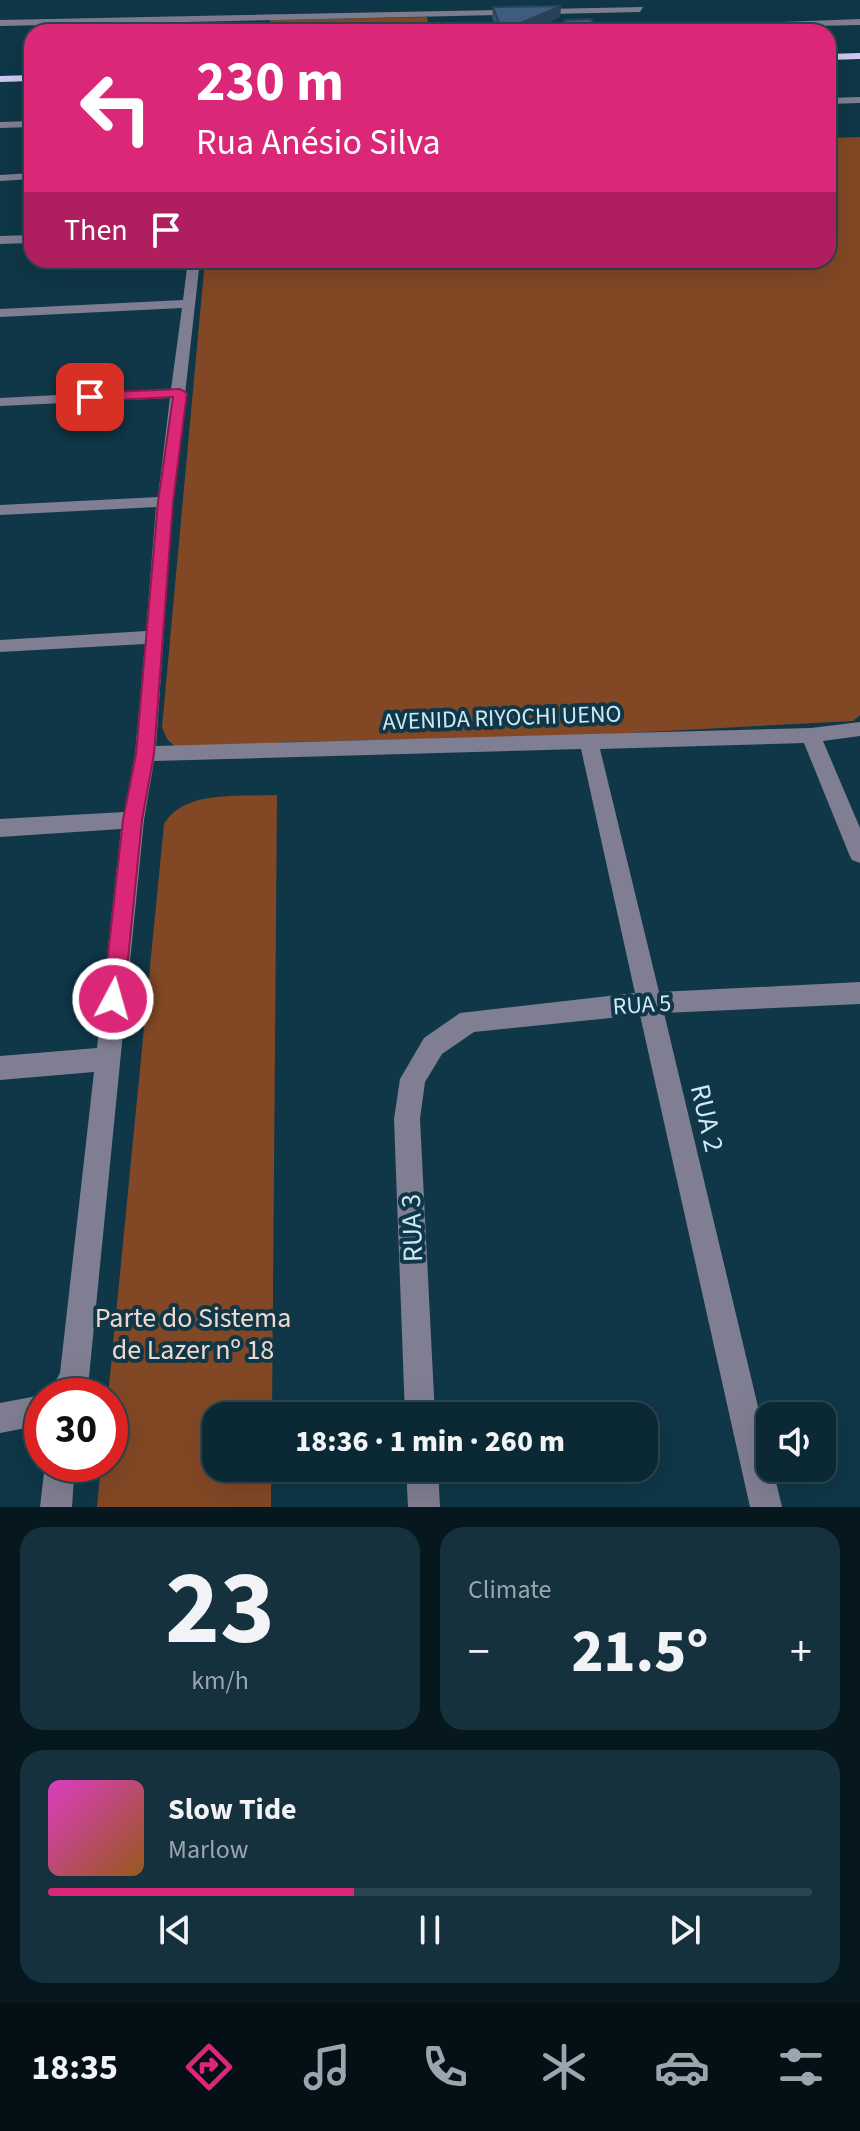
<!DOCTYPE html>
<meta charset="utf-8">
<style>
body{margin:0;font-family:"Source Sans 3",sans-serif;background:#14313d;color:#f1f3f6;height:100vh;display:flex;flex-direction:column;font-size:30px;white-space:nowrap}
*{box-sizing:border-box;margin:0}
p{font-size:26px;color:#9aa6ad}
.icon{flex:none;width:44px;height:44px;fill:none;stroke:currentColor;stroke-width:2;stroke-linecap:round;stroke-linejoin:round}
.map{position:relative;height:1507px;overflow:hidden}
.sheet{display:flex;flex-direction:column;gap:20px;padding:20px;background:#06171d;flex:1}
.sheet>*{flex:none}
.hud{position:absolute;left:24px;top:24px;width:812px;height:244px;border-radius:24px;box-shadow:0 8px 32px #0002,0 0 0 2px #2b4550;background:#db2777;color:#fff;overflow:hidden}
.fabs{position:absolute;left:756px;top:1402px;display:grid;gap:16px}
.fabs a{display:grid;place-items:center;width:80px;height:80px;border-radius:16px;background:#0b2935;box-shadow:0 8px 32px #0002,0 0 0 2px #2b4550;font-size:40px}
.speed{position:absolute;left:24px;top:1378px;display:flex;gap:16px;font-size:40px;font-weight:700;text-align:center}
.speed>*{display:grid;place-content:center;width:104px;height:104px;border-radius:50%;background:#0b2935;box-shadow:0 8px 32px #0002,0 0 0 2px #2b4550;line-height:1}
.speed .limit{border:12px solid #d22;background:#fff;color:#111}
.pin{position:absolute;display:grid;place-items:center;width:68px;height:68px;color:#fff;margin:-34px;border-radius:16px;box-shadow:0 4px 12px #0006}
.me{position:absolute;width:88px;margin:-44px;rotate:6deg;stroke-linejoin:round;filter:drop-shadow(0 0 6px #0008)}
.turn{display:flex;align-items:center;gap:28px;height:168px;padding:0 40px;font-size:36px}
.turn .icon{width:104px;height:104px;stroke-width:2.5}
.turn b{display:block;font-size:56px;line-height:68px}
.then{display:flex;align-items:center;height:76px;padding:0 40px;background:#0003;gap:16px;font-size:30px}
.big{font-size:60px;font-weight:800;line-height:1.1}
.sheet .widget{flex:1;display:flex;flex-direction:column;justify-content:center;gap:12px;min-width:0;padding:0 28px;border-radius:24px;background:#14313d}
.sheet .dial{align-items:center;gap:0}
.dial b{font-size:104px;line-height:1}
.song{display:flex;align-items:center;gap:24px}
.cover{width:96px;height:96px;border-radius:12px;background:linear-gradient(135deg,hsl(310 70% 55%),hsl(30 70% 35%))}
.played{height:8px;border-radius:4px;background:linear-gradient(90deg,#db2777 40%,#2b4550 40%)}
.keys{display:flex;justify-content:space-around;direction:ltr}
.heat{display:flex;justify-content:space-between;align-items:center;font-size:44px;direction:ltr}
.sheet .tiles{flex:1;display:grid;gap:20px;grid-template-columns:1fr 1fr}
.widget:last-child{grid-column:span 2}
.trip{position:absolute;left:202px;top:1402px;width:456px;height:80px;border-radius:24px;background:#0b2935;box-shadow:0 8px 32px #0002,0 0 0 2px #2b4550;font-weight:800;line-height:80px;text-align:center}
.tab-bar{display:flex;height:128px;justify-content:space-around;align-items:center;background:#041015;color:#9aa6ad}
.tab-bar .icon{width:56px;height:56px}
.tab-bar .selected{color:#db2777}
.tab-bar b{font-size:36px;color:#f1f3f6}
.map>svg:first-child{display:block}
.green{fill:#824825}
.lines{fill:none;stroke-linecap:round;stroke-linejoin:round}
.minor{fill:#807e92;fill-rule:evenodd}
.major{fill:#cfcaf3;fill-rule:evenodd}
.wall{fill:#36526e}
.shaded-wall{fill:#2c425a}
.building{fill:#3f5f80;stroke:#2c425a;stroke-width:2}
.route{fill:#db2777;stroke:#8e194d;stroke-width:2}
.labels{text-anchor:middle;dominant-baseline:central;stroke-width:8;stroke-linejoin:round;paint-order:stroke}
.street-label{font-size:24px;fill:#cfe8f6;stroke:#0f3747}
.near-street-label{font-size:28px;fill:#cfe8f6;stroke:#0f3747}
.near-park-label{font-size:28px;fill:#f0d9cc;stroke:#0f3747}
</style>
<div class="map">
<svg width="860" height="1507" viewBox="0 0 860 1507">
<rect width="100%" height="100%" fill="#0f3747"/>
<path class="green" d="M 427,17 L 430,32 L 270,32 L 270,20 Z
M 860,137 L 860,715 L 853,721 L 572,736 L 285,742 L 182,753 L 167,739 L 162,727 L 205,260 L 828,260 L 828,138 Z
M 277,795 L 272,1416 L 216,1416 L 216,1468 L 271,1468 L 271,1507 L 97,1507 L 101,1464 L 110,1464 L 108,1396 L 164,824 C 184,789 242,797 277,795 Z"/>
<g class="lines">
<path class="minor" d="M 643,7 L 640,12 L 0,26 L 0,20 Z
M 860,19 L 860,25 L 652,30 L 648,27 Z
M 860,97 L 860,103 L 828,104 L 828,98 Z
M 32,121 L 32,127 L 0,128 L 0,122 Z
M 32,173 L 32,179 L 0,181 L 0,175 Z
M 32,235 L 32,243 L 0,244 L 0,236 Z
M 188,260 L 200,260 L 173,502 L 156,746 L 811,728 L 860,722 L 860,736 L 823,741 L 860,828 L 860,863 L 852,860 L 849,854 L 804,743 L 600,749 L 659,992 L 860,982 L 860,1004 L 664,1013 L 782,1507 L 750,1507 L 640,1015 L 474,1032 L 442,1054 L 425,1082 L 420,1119 L 435,1416 L 405,1416 L 394,1119 L 400,1079 L 424,1038 L 460,1013 L 635,993 L 581,749 L 154,761 L 144,820 L 89,1377 L 79,1396 L 47,1396 L 60,1373 L 94,1072 L 0,1080 L 0,1056 L 97,1048 L 121,829 L 0,837 L 0,819 L 124,812 L 135,754 L 145,644 L 0,652 L 0,640 L 146,631 L 156,507 L 0,515 L 0,505 L 158,497 L 170,398 L 0,406 L 0,398 L 171,389 L 182,308 L 0,317 L 0,309 L 183,300 Z
M 42,1395 L 45,1396 L 42,1396 L 42,1425 L 0,1433 L 0,1403 Z
M 45,1464 L 75,1464 L 72,1507 L 40,1507 Z
M 406,1468 L 438,1468 L 440,1507 L 408,1507 Z"/>
<path class="major" d="M 860,53 L 860,59 L 828,60 L 828,54 Z
M 32,75 L 32,81 L 0,82 L 0,76 Z"/>
</g>
<path class="wall" d="M 561,6 L 560,17 L 526,32 L 498,32 L 492,18 L 493,7 Z
M 564,20 L 598,32 L 565,32 L 563,29 Z"/>
<path class="shaded-wall" d="M 561,6 L 560,17 L 526,32 L 502,32 Z"/>
<path class="building" d="M 561,6 L 502,31 L 493,7 Z
M 591,19 L 598,32 L 570,32 L 564,20 Z"/>
<path class="route" d="M 180,389 L 187,393 L 173,502 L 154,754 L 142,820 L 124,999 L 121,1006 L 113,1009 L 106,1006 L 103,999 L 123,820 L 136,754 L 158,502 L 173,397 L 90,401 L 84,397 L 90,393 Z"/>
<g class="labels">
<g class="street-label">
<text transform="translate(502 718) rotate(-2)">AVENIDA RIYOCHI UENO</text>
<text transform="translate(642 1005) rotate(-4)">RUA 5</text>
</g>
<g class="near-street-label">
<text transform="translate(707 1118) rotate(77)">RUA 2</text>
<text transform="translate(412 1228) rotate(-92)">RUA 3</text>
</g>
<g class="near-park-label">
<text x="193" y="1318">Parte do Sistema<tspan x="193" dy="32">de Lazer nº 18</tspan></text>
</g>
</g>
</svg>
<div class="fabs">
<a><svg class="icon" aria-label="sound" viewBox="0 0 24 24"><path d="M4 9h4l5-4v14l-5-4H4zM17 9q2 3 0 6"/></svg></a>
</div>
<div class="speed"><div class="limit">30</div></div>
<div class="pin" style="left:90px;top:397px;background:#d93025"><svg class="icon" aria-label="arrive" viewBox="0 0 24 24"><path d="M6 21V4h12l-3 4 3 4H6"/></svg></div>
<svg class="me" style="left:113px;top:999px" viewBox="-20 -20 40 40"><circle r="17" fill="#db2777" stroke="#fff" stroke-width="3"/><path d="M0-11L8 9 0 5-8 9z" fill="#fff"/></svg>
<div class="trip">18:36 · 1 min · 260 m</div>
<div class="hud">
<div class="turn"><svg class="icon" aria-label="left" viewBox="0 0 24 24"><path d="M17 20v-9H6M10 6l-5 5 5 5"/></svg><div><b>230 m</b>Rua Anésio Silva</div></div>
<div class="then">Then<svg class="icon" aria-label="arrive" viewBox="0 0 24 24"><path d="M6 21V4h12l-3 4 3 4H6"/></svg></div>
</div>
</div>
<section class="sheet">
<div class="tiles">
<div class="widget dial"><b>23</b><p>km/h</p></div>
<div class="widget"><p>Climate</p>
<div class="heat"><a>−</a><b class="big">21.5°</b><a>+</a></div>
</div>
<div class="widget">
<div class="song"><i class="cover"></i><div><b>Slow Tide</b><p>Marlow</p></div></div>
<div class="played"></div>
<div class="keys"><svg class="icon" aria-label="previous" viewBox="0 0 24 24"><path d="M18 5L8 12l10 7zM5 5v14"/></svg><svg class="icon" aria-label="pause" viewBox="0 0 24 24"><path d="M8 5v14M16 5v14"/></svg><svg class="icon" aria-label="next" viewBox="0 0 24 24"><path d="M6 5l10 7-10 7zM19 5v14"/></svg></div>
</div>
</div>
</section>
<nav class="tab-bar">
<b>18:35</b>
<svg class="icon selected" aria-label="directions" viewBox="0 0 24 24"><path d="M12 3l9 9-9 9-9-9zM9 14v-3h6M13 9l2 2-2 2"/></svg>
<svg class="icon" aria-label="music" viewBox="0 0 24 24"><path d="M9 18V5l10-2v13"/><circle cx="6" cy="18" r="3"/><circle cx="16" cy="16" r="3"/></svg>
<svg class="icon" aria-label="phone" viewBox="0 0 24 24"><path d="M5 4h4l2 5-3 2q2 4 5 5l2-3 5 2v4C11 20 4 13 5 4z"/></svg>
<svg class="icon" aria-label="climate" viewBox="0 0 24 24"><path d="M12 3v18M4 7l16 10M4 17L20 7"/></svg>
<svg class="icon" aria-label="car" viewBox="0 0 24 24"><path d="M5 17H2v-5l4-1 3-4h7l3 4 3 1v5h-3M9 17h6M6 11h13"/><circle cx="7" cy="17" r="2"/><circle cx="17" cy="17" r="2"/></svg>
<svg class="icon" aria-label="filters" viewBox="0 0 24 24"><path d="M4 7h16M4 17h16"/><circle cx="9" cy="7" r="2"/><circle cx="15" cy="17" r="2"/></svg>
</nav>
